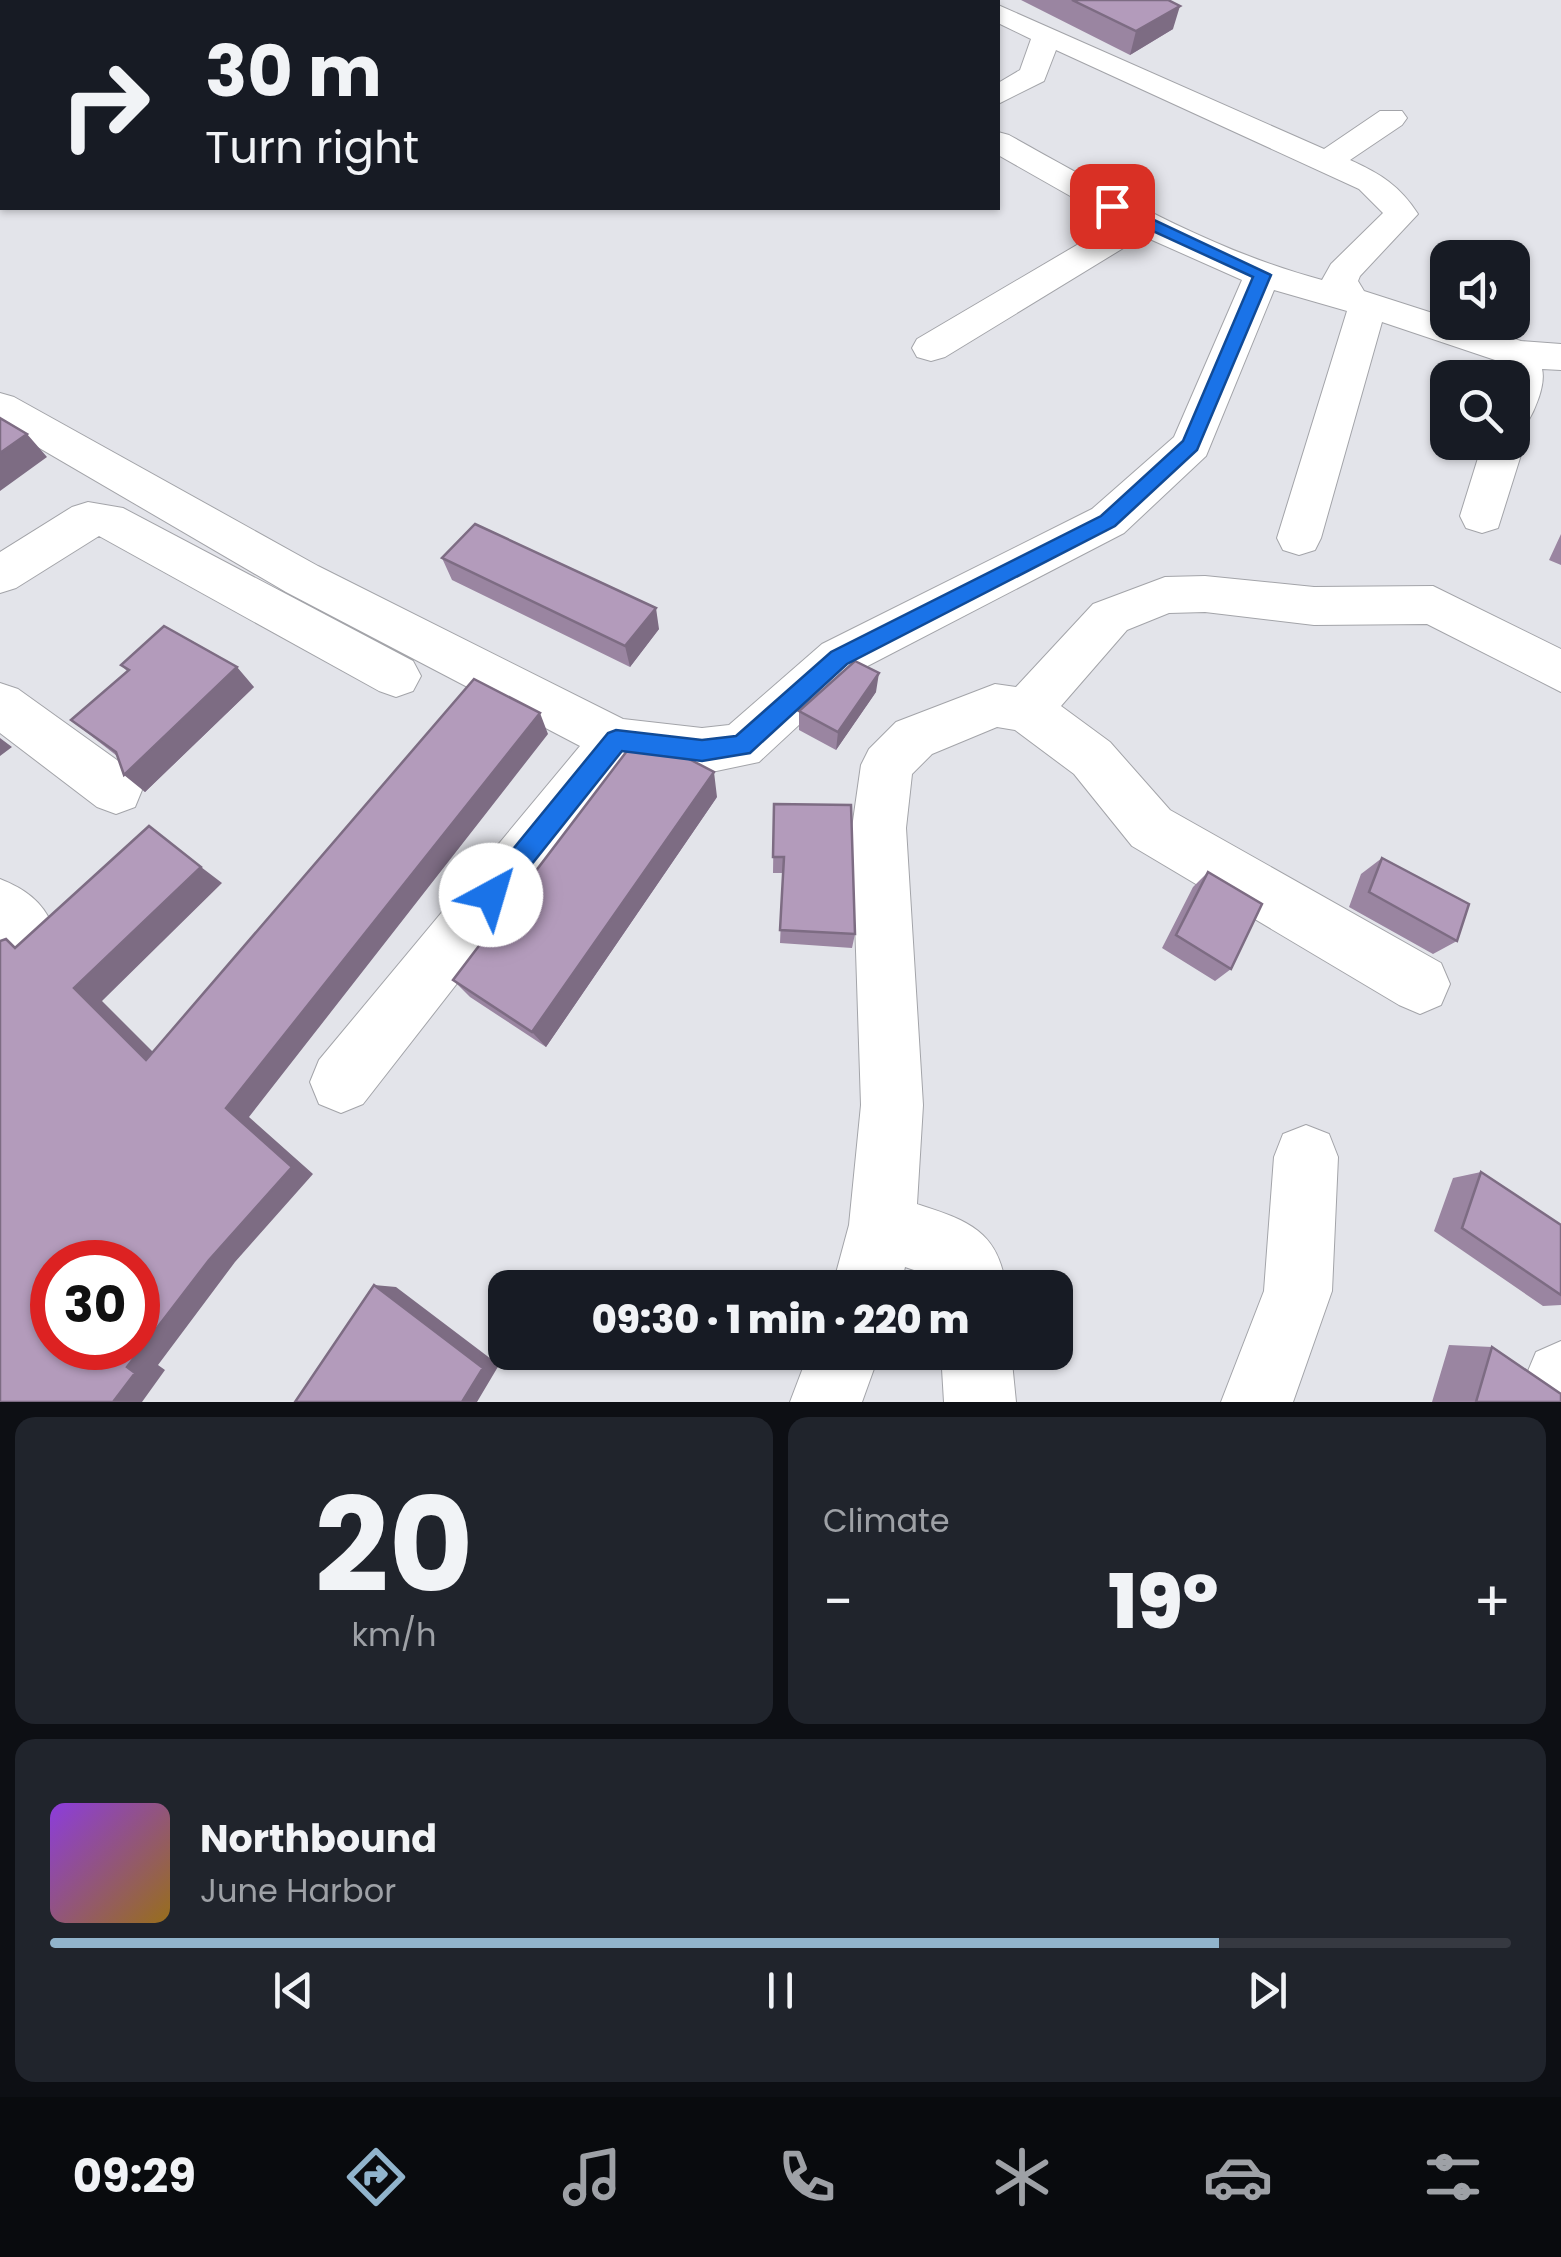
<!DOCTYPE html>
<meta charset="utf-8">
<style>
body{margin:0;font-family:Poppins,sans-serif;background:#20242c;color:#f1f3f6;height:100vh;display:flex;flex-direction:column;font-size:38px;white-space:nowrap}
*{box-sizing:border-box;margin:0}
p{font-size:32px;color:#9ea1a6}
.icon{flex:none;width:55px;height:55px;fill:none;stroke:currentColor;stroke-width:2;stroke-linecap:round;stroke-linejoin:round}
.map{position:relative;height:1402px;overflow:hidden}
.panel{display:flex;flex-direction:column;gap:15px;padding:15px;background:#0d0f14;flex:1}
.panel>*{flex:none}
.top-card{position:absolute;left:0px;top:0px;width:1000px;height:210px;box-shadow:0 2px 8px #0004;background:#171b24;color:#f1f3f6;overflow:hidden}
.fabs{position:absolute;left:1430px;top:240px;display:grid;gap:20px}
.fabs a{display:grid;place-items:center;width:100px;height:100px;border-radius:20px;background:#171b24;box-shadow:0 2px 8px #0004;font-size:50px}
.speed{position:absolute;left:30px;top:1240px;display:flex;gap:20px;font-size:50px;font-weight:700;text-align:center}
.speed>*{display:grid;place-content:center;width:130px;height:130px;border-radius:50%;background:#171b24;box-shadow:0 2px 8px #0004;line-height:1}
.speed .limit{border:15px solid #d22;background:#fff;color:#111}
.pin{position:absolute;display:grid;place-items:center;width:85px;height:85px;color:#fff;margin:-42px;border-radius:20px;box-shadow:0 5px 15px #0006}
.me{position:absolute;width:110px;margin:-55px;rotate:39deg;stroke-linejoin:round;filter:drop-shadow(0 0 8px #0008)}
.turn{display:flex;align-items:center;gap:35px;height:210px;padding:0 40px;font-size:45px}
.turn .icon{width:130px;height:130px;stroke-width:2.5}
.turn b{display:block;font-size:70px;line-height:85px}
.big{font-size:75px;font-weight:800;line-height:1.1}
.panel .card{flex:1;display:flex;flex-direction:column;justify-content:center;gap:15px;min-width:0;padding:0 35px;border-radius:20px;background:#20242c}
.panel .dial{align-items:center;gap:0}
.dial b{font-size:130px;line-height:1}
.song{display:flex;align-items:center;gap:30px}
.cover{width:120px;height:120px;border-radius:15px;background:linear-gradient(135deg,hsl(270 70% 55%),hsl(40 70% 35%))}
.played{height:10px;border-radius:5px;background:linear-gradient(90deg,#91b4cc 80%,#363941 80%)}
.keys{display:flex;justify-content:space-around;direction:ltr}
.heat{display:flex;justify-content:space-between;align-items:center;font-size:55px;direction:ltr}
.panel .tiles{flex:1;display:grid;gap:15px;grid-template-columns:1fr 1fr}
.card:last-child{grid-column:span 2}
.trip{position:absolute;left:488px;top:1270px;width:585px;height:100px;border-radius:20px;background:#171b24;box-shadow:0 2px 8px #0004;font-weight:800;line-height:100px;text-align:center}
.dock{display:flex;height:160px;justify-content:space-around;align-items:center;background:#090b0e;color:#9ea1a6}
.dock .icon{width:70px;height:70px}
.dock .selected{color:#91b4cc}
.dock b{font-size:45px;color:#f1f3f6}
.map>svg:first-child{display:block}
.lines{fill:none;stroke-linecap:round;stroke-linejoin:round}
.minor-casing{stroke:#a3a4a9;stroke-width:2}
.minor{fill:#fff;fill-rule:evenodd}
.wall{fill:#9a85a1}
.shaded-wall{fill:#7d6c83}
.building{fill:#b39bbb;stroke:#7d6c83;stroke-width:2.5;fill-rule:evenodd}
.route{fill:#1a73e8;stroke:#114b97;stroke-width:2.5}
</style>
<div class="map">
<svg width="1561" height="1402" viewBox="0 0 1561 1402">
<rect width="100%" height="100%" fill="#e3e4ea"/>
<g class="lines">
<g class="minor-casing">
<path id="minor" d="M 998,5 L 1324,149 L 1380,111 L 1402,111 L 1407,118 L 1402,125 L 1350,160 C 1381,174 1400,186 1418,214 L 1360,276 L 1358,281 L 1364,291 L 1448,318 L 1448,322 L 1462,322 L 1521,341 L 1561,344 L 1561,370 L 1542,369 C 1546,385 1535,410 1526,425 L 1512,429 L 1512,378 L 1504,378 L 1501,362 L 1382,322 L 1321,538 L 1315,550 L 1299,555 L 1283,550 L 1277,538 L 1347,311 L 1274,290 L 1206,456 L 1124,533 L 856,672 L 759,762 L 702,774 L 628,764 L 363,1104 L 341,1113 L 319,1104 L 310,1082 L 319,1060 L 580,746 L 286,592 L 0,425 L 0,393 L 14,397 L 318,566 L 623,719 L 702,728 L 729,725 L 822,644 L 1092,509 L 1174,437 L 1242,280 L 1143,236 L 945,357 L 931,361 L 917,357 L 912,348 L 917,339 L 1116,222 L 998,155 L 998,132 L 1009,135 C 1110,191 1210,250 1322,280 L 1331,264 L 1383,213 L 1359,189 L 1056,50 L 1044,81 L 998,104 L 998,83 L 1020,70 L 1031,39 L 998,23 Z
M 1512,430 L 1519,432 L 1525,442 L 1498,528 L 1482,533 L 1466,528 L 1460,516 L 1483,442 L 1512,442 Z
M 88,502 L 123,508 L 413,661 L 421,676 L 413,691 L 396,697 L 379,691 L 99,536 L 16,588 L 0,593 L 0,552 L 72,507 Z
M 1205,576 L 1314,587 L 1433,586 L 1561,649 L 1561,692 L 1427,624 L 1314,625 L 1205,612 L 1169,613 L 1127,630 L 1061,706 L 1110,742 L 1170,810 L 1441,963 L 1450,984 L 1441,1005 L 1420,1014 L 1399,1005 L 1132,846 L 1074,774 L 1015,730 L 997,727 L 932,754 L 912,774 L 906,828 L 923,1105 L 917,1204 C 966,1220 999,1230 1006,1288 L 938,1288 L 926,1274 L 905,1267 L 900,1288 L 832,1288 L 849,1225 L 861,1105 L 852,828 L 861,765 L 869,749 L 896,722 L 995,684 L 1016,687 L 1093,604 L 1165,577 Z
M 0,683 L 18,689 L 135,773 L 142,790 L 135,807 L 116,814 L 97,807 L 0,733 Z
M 0,879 C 25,889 42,901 53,926 L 44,946 L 24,954 L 0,942 Z
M 1306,1125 L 1329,1134 L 1338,1157 L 1332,1291 L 1293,1402 L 1221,1402 L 1264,1291 L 1274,1157 L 1283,1134 Z
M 1561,1341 L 1561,1402 L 1515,1402 L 1536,1352 Z
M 809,1352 L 880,1352 L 862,1402 L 790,1402 Z
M 941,1352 L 1011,1352 L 1016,1402 L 944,1402 Z"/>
</g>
<use href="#minor" class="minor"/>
</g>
<path class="wall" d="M 1021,0 L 1168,0 L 1173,29 L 1130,55 Z
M 1561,534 L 1561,565 L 1549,560 Z
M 442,558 L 659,629 L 630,667 L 452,580 Z
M 121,665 L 254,687 L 145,792 L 117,756 L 71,720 L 127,671 Z
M 876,692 L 836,750 L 799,730 L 799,711 Z
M 717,797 L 546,1047 L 470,997 L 453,980 Z
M 774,804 L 855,934 L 852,948 L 780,943 L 783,873 L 773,873 Z
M 1382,858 L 1457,941 L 1433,954 L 1349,907 L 1361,874 Z
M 1208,872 L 1231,969 L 1215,981 L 1162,948 L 1193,887 Z
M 1481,1172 L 1561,1225 L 1561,1305 L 1543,1306 L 1434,1231 L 1453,1178 Z
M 1449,1345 L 1492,1347 L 1561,1402 L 1432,1402 Z"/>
<path class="shaded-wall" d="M 1180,6 L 1173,29 L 1130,55 L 1136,31 Z
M 27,434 L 47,457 L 0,491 L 0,453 Z
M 656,608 L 659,629 L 630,667 L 625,646 Z
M 237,667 L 254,687 L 145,792 L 124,775 Z
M 879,673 L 876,692 L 836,750 L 838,732 Z
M 540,713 L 548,734 L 249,1117 L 313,1174 L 235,1262 L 158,1365 L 165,1370 L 142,1402 L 113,1402 L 226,1108 Z
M 0,738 L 12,747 L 0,756 Z
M 714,772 L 717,797 L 546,1047 L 532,1032 Z
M 201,867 L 222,883 L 102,1001 L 172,1071 L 146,1060 L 74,988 Z
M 374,1285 L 396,1287 L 499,1365 L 477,1402 L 462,1402 Z"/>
<path class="building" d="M 1072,0 L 1168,0 L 1180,6 L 1136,31 Z
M 0,418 L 27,434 L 0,453 Z
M 475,524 L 656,608 L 625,646 L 442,558 Z
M 164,626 L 237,667 L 124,775 L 116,752 L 71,720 L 129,670 L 121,665 Z
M 855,661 L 879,673 L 838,732 L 799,711 Z
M 474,679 L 540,713 L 226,1108 L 292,1167 L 209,1260 L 127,1367 L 135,1373 L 113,1402 L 0,1402 L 0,941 L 6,939 L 15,948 L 149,826 L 201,867 L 74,988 L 146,1060 ZM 52,1262 L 138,1262 L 138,1348 L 52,1348 Z
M 633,743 L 668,748 L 714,772 L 532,1032 L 453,980 Z
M 774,804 L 851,805 L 855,934 L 780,930 L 784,857 L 773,857 Z
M 1382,858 L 1469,904 L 1457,941 L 1369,892 Z
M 1208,872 L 1262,904 L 1231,969 L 1176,935 Z
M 1481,1172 L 1561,1225 L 1561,1295 L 1462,1228 Z
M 374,1285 L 483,1368 L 462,1402 L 295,1402 Z
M 1492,1347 L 1561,1394 L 1561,1402 L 1476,1402 Z"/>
<path class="route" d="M 1107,203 L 1118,203 L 1271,275 L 1197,450 L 1115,526 L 847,664 L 750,753 L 702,761 L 622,751 L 500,904 L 491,907 L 482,904 L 478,895 L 482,887 L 608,733 L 616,730 L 702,740 L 736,736 L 831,652 L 1101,516 L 1183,441 L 1253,277 L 1107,210 Z"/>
</svg>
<div class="fabs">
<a><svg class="icon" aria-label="sound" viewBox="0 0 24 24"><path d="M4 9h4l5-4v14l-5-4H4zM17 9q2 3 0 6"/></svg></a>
<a><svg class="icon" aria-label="search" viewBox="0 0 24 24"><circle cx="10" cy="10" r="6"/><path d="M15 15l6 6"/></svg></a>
</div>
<div class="speed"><div class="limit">30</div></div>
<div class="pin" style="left:1112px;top:206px;background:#d93025"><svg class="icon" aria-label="arrive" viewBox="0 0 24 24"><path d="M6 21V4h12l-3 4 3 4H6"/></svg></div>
<svg class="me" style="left:491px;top:895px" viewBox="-20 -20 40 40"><circle r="19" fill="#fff"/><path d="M0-13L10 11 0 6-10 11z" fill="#1a73e8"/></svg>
<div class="trip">09:30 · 1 min · 220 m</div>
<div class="top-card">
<div class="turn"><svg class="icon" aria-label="right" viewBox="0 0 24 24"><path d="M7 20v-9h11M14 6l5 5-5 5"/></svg><div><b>30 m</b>Turn right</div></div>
</div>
</div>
<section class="panel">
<div class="tiles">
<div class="card dial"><b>20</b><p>km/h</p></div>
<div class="card"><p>Climate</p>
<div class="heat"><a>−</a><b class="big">19°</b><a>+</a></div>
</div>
<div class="card">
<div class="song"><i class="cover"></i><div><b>Northbound</b><p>June Harbor</p></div></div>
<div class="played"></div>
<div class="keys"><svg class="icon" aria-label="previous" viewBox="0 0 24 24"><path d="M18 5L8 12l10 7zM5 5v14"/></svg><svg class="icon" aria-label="pause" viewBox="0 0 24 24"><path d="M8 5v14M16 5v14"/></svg><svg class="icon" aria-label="next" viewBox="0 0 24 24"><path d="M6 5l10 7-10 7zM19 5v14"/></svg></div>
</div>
</div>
</section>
<nav class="dock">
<b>09:29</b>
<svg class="icon selected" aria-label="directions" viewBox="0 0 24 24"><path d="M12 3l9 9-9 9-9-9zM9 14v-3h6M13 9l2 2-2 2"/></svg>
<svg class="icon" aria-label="music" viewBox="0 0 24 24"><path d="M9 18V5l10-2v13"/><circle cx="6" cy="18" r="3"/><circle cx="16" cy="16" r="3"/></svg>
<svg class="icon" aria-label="phone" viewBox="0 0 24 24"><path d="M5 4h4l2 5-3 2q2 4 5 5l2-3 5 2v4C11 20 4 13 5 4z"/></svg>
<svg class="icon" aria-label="climate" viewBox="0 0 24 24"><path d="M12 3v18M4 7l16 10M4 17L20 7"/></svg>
<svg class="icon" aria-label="car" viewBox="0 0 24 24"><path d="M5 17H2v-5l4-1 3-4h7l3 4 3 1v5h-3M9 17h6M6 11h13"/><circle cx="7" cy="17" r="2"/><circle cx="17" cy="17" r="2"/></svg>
<svg class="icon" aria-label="filters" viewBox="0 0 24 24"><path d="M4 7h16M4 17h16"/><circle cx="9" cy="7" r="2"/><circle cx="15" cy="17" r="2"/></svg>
</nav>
